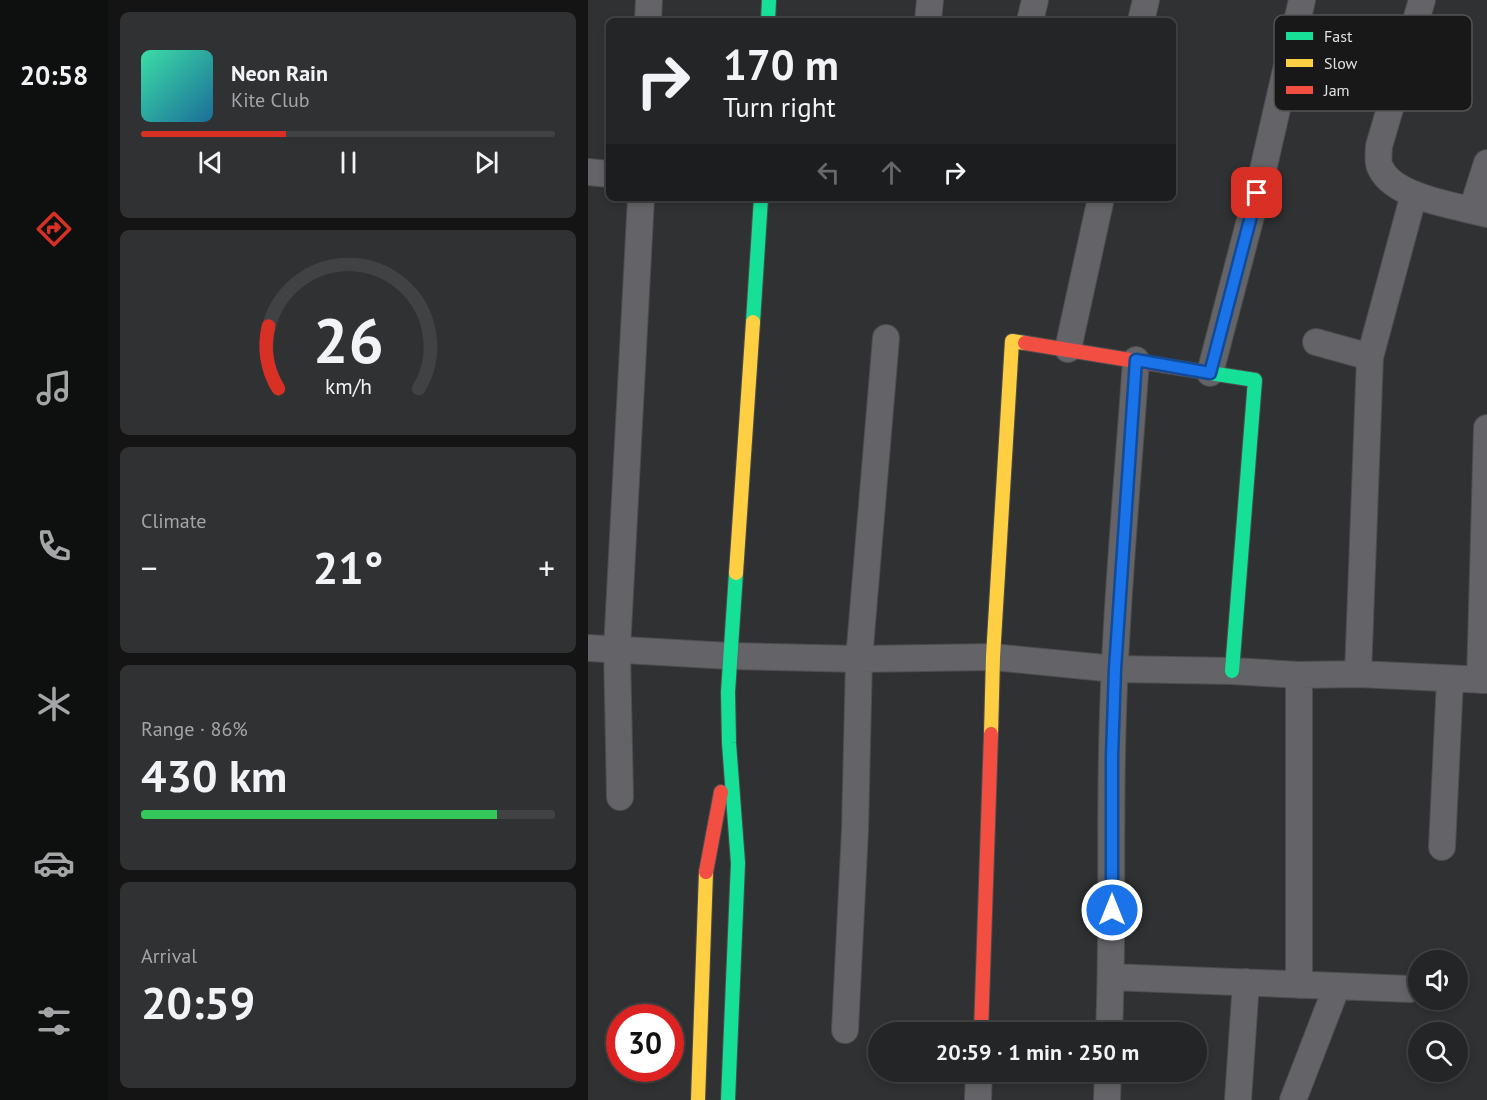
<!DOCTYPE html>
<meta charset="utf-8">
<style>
body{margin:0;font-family:"PT Sans",sans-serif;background:#303132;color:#f1f3f6;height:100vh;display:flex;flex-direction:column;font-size:22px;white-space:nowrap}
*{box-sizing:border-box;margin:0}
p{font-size:20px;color:#a3a5a7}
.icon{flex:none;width:33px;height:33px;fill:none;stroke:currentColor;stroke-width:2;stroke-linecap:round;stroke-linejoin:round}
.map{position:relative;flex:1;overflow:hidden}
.details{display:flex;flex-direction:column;gap:12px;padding:12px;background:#141415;width:480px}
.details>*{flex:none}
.top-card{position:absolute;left:18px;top:18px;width:570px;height:183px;border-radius:9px;box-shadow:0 3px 9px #0003,0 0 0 2px #414243;background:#242526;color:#f1f3f6;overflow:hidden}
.controls{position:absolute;left:820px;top:950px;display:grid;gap:12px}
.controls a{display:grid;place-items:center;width:60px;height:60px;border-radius:50%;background:#242526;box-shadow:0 3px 9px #0003,0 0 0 2px #414243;font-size:30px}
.speed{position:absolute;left:18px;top:1004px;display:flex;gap:12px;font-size:30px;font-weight:700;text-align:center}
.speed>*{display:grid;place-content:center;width:78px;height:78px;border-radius:50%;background:#242526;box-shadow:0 3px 9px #0003,0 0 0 2px #414243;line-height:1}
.speed .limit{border:9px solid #d22;background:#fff;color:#111}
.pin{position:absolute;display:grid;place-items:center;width:51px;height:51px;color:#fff;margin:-26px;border-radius:12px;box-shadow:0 3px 9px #0006}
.me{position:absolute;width:66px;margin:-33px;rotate:0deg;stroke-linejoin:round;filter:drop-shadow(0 0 4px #0008)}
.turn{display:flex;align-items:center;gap:21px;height:126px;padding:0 18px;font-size:27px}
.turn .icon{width:78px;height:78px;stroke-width:2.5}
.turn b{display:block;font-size:42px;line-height:51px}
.lanes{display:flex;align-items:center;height:57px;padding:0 18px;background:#0003;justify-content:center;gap:30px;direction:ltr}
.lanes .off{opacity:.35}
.big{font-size:45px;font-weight:700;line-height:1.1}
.details .widget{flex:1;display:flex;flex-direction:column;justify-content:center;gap:9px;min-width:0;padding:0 21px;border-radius:9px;background:#303132}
.details .dial{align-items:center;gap:0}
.dial svg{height:156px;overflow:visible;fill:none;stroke:#414243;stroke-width:7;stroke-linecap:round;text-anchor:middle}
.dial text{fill:#f1f3f6;stroke:none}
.song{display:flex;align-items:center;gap:18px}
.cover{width:72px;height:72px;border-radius:9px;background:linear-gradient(135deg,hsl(160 70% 55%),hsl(200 70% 35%))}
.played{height:6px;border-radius:3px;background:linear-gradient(90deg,#d93025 35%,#414243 35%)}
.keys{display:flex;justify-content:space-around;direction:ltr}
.heat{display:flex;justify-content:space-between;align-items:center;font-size:33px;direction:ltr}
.charge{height:9px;border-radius:4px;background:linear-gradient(90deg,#34c759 86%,#414243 0)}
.trip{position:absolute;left:280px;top:1022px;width:339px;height:60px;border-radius:30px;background:#242526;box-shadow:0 3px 9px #0003,0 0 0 2px #414243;font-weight:700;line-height:60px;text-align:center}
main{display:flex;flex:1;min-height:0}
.dock{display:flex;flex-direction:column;width:108px;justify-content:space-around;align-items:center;background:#0e0f0f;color:#a3a5a7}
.dock .icon{width:42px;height:42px}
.dock .on{color:#d93025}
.dock b{font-size:27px;color:#f1f3f6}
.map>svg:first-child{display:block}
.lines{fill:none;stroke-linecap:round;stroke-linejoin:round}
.street-casing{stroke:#4c4d4e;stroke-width:28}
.fast-casing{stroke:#4c4d4e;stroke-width:16}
.slow-casing{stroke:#4c4d4e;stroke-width:16}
.jam-casing{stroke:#4c4d4e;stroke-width:16}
.street{stroke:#646468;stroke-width:26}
.fast{stroke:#16e098;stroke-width:14}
.slow{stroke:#ffcf43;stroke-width:14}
.jam{stroke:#f24e42;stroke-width:14}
.route-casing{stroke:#114b97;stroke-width:15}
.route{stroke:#1a73e8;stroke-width:10}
.key{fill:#181819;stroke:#545455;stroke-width:1.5}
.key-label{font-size:16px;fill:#e0e0e2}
</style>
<main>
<nav class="dock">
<b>20:58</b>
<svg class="icon on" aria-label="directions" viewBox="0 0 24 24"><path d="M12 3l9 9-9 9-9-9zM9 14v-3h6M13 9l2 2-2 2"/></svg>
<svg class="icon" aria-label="music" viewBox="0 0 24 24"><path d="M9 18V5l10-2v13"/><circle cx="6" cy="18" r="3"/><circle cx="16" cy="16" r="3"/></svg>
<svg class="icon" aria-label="phone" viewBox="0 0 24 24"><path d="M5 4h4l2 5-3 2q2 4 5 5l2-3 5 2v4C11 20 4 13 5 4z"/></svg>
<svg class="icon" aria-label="climate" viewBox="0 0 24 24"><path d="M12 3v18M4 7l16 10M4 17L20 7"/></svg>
<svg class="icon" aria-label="car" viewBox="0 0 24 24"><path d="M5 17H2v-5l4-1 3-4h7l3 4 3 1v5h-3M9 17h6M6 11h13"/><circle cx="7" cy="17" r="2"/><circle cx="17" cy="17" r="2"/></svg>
<svg class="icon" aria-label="filters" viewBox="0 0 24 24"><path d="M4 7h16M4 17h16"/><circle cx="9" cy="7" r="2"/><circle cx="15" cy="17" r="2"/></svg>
</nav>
<section class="details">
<div class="widget">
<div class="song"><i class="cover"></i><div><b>Neon Rain</b><p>Kite Club</p></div></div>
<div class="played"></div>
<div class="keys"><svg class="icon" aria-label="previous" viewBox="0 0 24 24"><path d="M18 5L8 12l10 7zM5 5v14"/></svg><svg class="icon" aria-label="pause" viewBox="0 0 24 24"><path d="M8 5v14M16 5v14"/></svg><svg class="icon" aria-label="next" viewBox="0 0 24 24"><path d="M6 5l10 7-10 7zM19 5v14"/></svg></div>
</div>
<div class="widget dial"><svg viewBox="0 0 100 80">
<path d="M14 69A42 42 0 1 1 86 69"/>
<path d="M14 69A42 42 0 0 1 9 37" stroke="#d93025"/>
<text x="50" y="56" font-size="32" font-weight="700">26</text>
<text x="50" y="72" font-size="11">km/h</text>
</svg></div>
<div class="widget"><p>Climate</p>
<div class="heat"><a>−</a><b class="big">21°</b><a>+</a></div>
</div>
<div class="widget"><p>Range · 86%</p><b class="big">430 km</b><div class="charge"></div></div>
<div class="widget"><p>Arrival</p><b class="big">20:59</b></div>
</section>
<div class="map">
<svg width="899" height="1100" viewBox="0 0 899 1100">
<rect width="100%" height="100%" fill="#303132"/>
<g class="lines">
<g class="street-casing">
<path id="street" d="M 834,0 L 791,146 C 791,153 789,163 793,169 C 807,198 870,206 899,214
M 60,21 L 61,0
M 340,21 L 342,0
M 442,21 L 447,0
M 553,21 L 558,0
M 0,172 L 21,174
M 884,210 L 899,163
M 728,342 L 782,357
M 480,349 L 513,198
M 622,373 L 675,170 L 714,0
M 0,648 L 142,656 L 271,659 L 405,657 L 527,669 L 644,671 L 711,675 L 770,674 L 899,680
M 770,674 L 782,357 L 826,194
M 711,675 L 711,985
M 892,680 L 899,428
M 32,797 L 29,649 L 53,198
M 854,847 L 862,680
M 523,977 L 822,989
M 257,1030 L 267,830 L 271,659 L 298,338
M 521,1032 C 525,940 522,847 524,755 C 526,623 539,491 548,360
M 390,1100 L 391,1071
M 519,1100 L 520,1071
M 650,1100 L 658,982
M 705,1100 L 749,986"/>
</g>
<g class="fast-casing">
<path id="fast" d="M 180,21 L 181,0
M 165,322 L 173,198
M 622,373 L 667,380 L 644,671
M 140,1100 L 150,863 L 141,743 L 140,692 L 148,573"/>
</g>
<g class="slow-casing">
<path id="slow" d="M 148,573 L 165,322
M 403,734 L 405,657 L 424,341 L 437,343
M 110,1100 L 118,872"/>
</g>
<g class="jam-casing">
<path id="jam" d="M 437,343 L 622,373
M 118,872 L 133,792
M 393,1032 L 403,734"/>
</g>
<use href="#street" class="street"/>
<use href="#fast" class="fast"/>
<use href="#slow" class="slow"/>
<use href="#jam" class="jam"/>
</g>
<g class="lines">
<g class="route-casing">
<path id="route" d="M 524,910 L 524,756 L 527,669 L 548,360 L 622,373 L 669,193"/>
</g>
<use href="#route" class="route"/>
</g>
<rect x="686" y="15" width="198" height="96" rx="9" class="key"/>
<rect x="698" y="32" width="27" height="8" fill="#16e098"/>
<rect x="698" y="59" width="27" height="8" fill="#ffcf43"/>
<rect x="698" y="86" width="27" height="8" fill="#f24e42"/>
<g class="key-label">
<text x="736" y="42">Fast</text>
<text x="736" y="69">Slow</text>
<text x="736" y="96">Jam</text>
</g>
</svg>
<div class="controls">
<a><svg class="icon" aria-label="sound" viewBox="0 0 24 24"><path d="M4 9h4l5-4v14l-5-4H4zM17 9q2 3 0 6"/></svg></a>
<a><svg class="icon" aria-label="search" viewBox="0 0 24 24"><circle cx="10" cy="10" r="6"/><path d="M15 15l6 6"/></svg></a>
</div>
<div class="speed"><div class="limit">30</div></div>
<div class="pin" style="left:669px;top:193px;background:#d93025"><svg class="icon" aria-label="arrive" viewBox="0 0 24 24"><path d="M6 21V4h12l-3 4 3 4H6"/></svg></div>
<svg class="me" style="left:524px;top:910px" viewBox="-20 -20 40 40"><circle r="17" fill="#1a73e8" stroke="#fff" stroke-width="3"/><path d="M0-11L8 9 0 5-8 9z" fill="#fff"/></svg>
<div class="trip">20:59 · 1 min · 250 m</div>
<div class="top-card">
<div class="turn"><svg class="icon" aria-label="right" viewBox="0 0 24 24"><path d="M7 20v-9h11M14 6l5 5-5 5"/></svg><div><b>170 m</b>Turn right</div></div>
<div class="lanes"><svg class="icon off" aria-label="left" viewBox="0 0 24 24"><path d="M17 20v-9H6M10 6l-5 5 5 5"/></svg><svg class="icon off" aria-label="ahead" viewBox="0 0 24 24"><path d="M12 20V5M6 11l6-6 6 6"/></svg><svg class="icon" aria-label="right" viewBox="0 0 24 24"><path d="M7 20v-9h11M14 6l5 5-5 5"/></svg></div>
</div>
</div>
</main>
